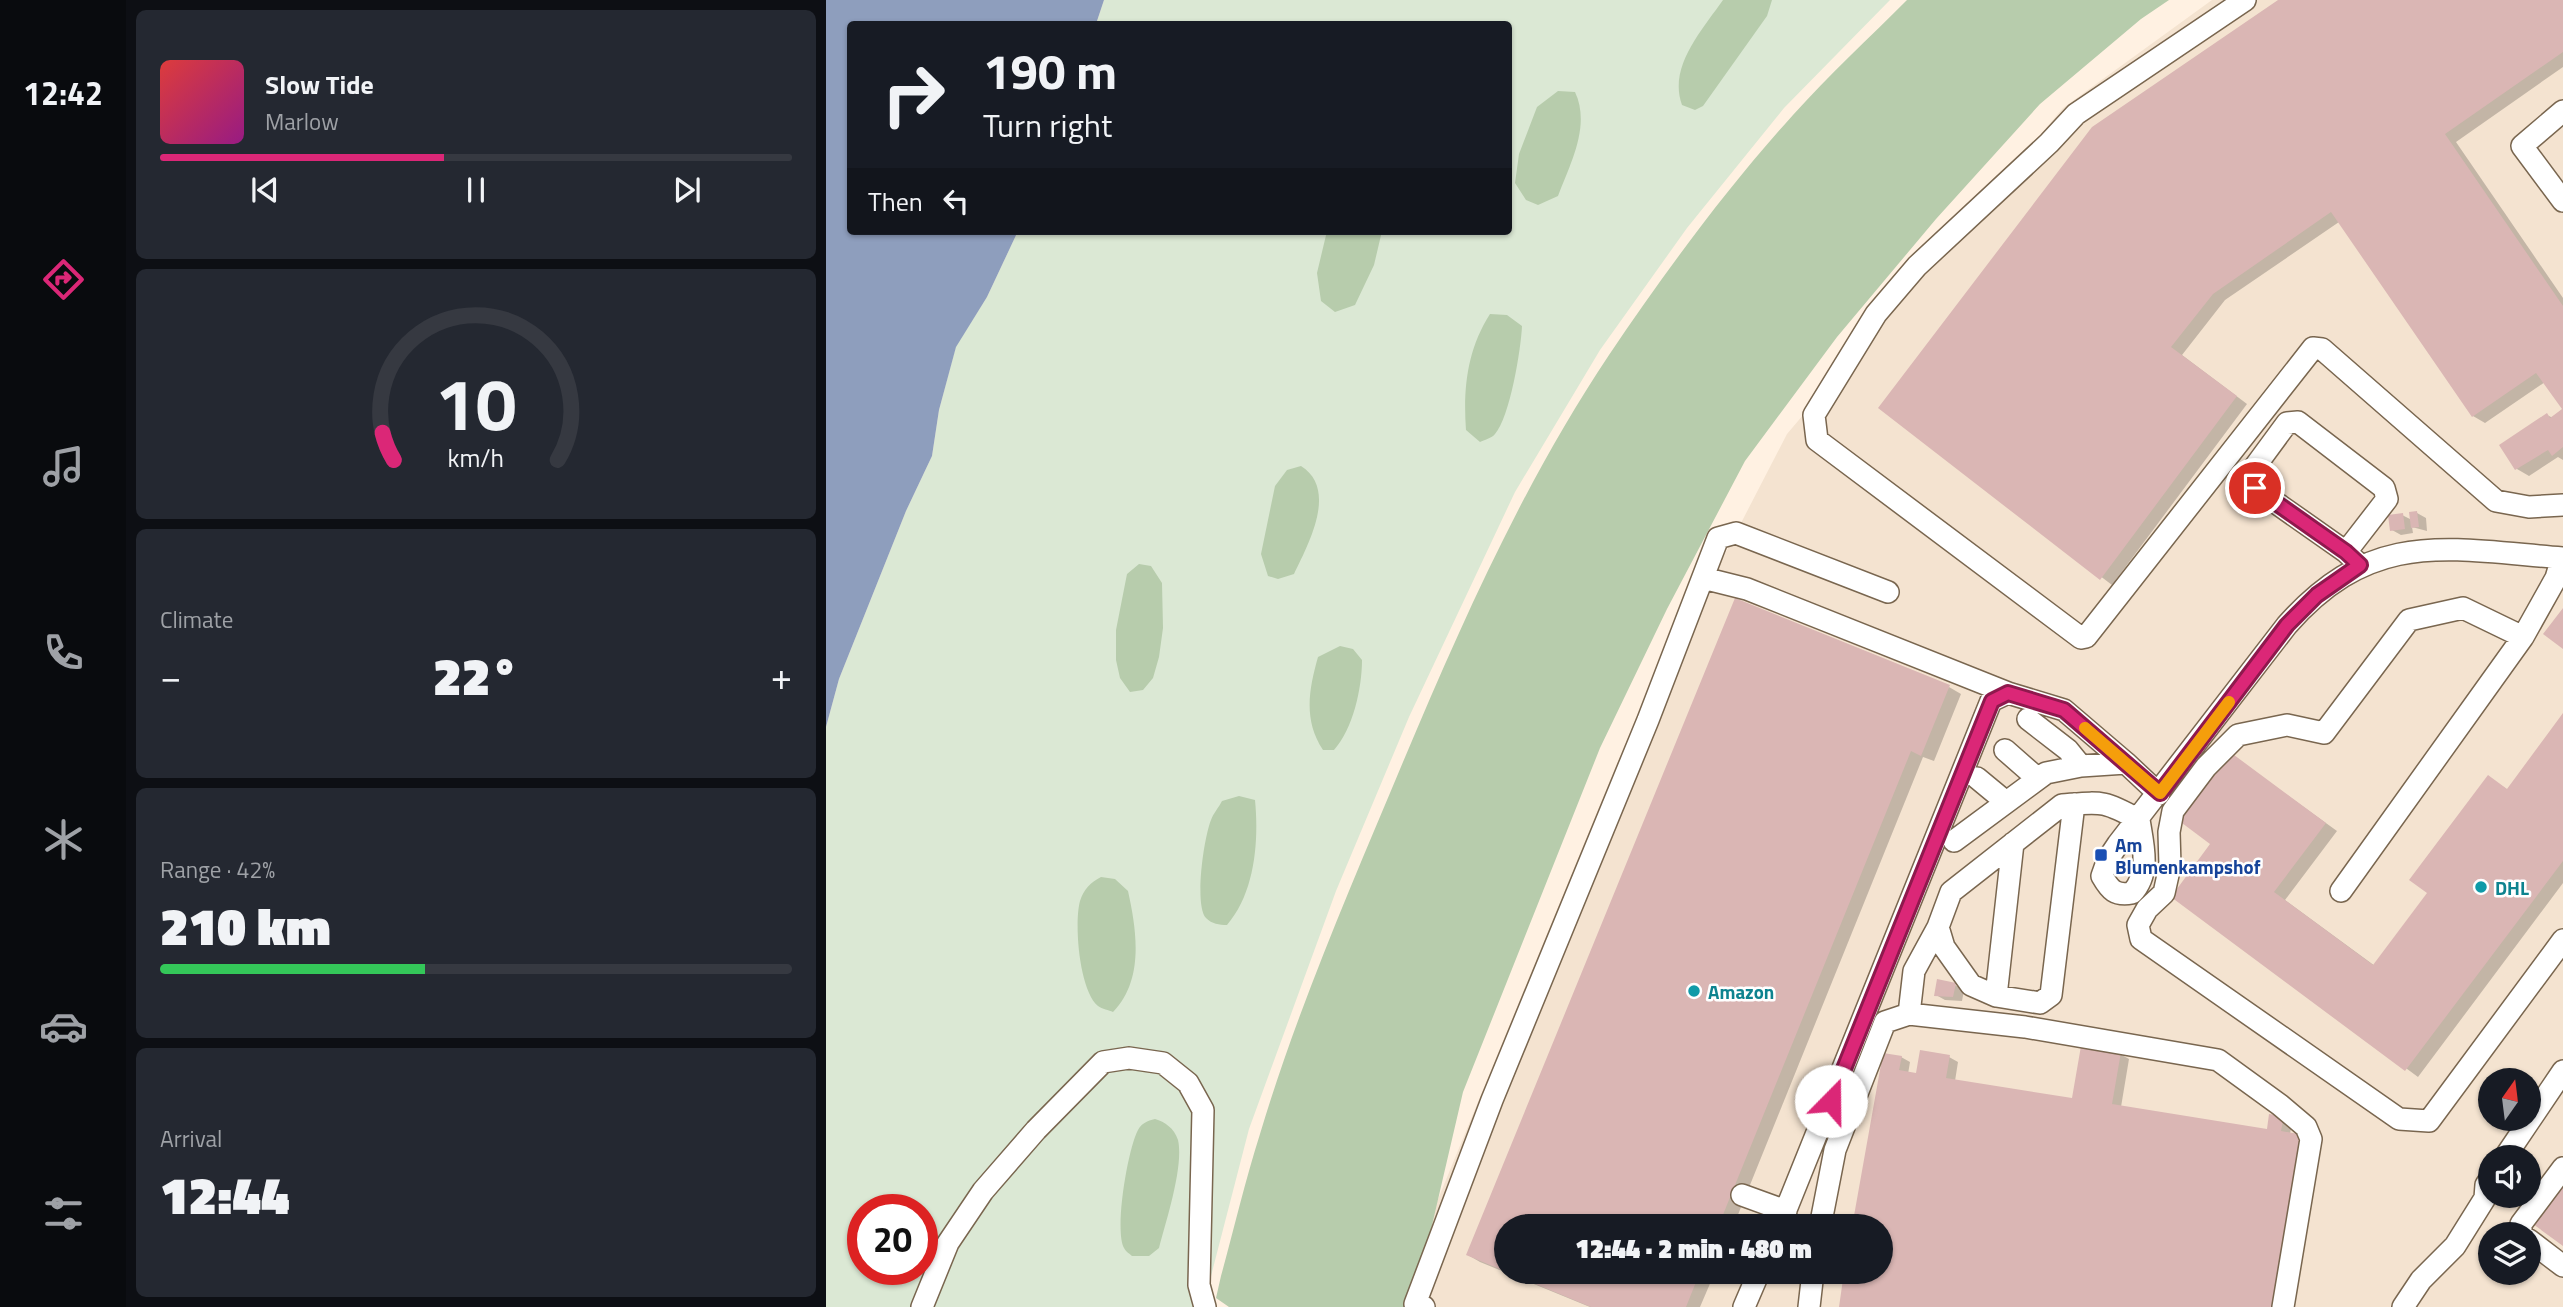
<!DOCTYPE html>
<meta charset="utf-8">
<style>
body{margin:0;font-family:"Titillium Web",sans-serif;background:#242831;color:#f1f3f6;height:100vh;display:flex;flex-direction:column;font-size:26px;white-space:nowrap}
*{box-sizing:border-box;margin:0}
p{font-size:23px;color:#9ea1a6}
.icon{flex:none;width:38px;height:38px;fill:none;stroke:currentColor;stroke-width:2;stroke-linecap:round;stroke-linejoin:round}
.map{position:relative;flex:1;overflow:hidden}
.sheet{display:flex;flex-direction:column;gap:10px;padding:10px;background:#0d0f14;width:700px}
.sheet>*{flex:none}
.guide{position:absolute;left:21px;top:21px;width:665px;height:214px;border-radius:7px;box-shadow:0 2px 5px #0004;background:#171b24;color:#f1f3f6;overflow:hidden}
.needle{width:46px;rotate:14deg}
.tools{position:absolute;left:1652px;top:1068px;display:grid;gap:14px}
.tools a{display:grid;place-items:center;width:63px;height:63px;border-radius:50%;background:#171b24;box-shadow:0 2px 5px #0004;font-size:35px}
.speed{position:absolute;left:21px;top:1194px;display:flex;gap:14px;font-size:35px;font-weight:700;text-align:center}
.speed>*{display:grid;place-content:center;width:91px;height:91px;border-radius:50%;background:#171b24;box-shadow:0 2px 5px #0004;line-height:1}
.speed .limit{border:10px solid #d22;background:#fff;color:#111}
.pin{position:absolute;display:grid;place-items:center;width:60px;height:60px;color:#fff;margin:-30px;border:4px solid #fff;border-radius:50%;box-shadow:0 2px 7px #0007}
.me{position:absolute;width:77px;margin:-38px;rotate:22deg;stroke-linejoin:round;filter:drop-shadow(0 0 5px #0008)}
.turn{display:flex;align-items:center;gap:24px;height:147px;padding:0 21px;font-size:32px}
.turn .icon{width:91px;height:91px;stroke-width:2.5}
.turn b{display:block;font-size:49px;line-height:60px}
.then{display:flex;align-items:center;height:66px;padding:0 21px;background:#0003;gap:14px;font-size:26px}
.big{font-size:52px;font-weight:800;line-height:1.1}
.sheet .widget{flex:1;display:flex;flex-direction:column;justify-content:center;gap:10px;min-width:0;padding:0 24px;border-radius:10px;background:#242831}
.sheet .dial{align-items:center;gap:0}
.dial svg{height:182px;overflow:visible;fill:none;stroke:#363941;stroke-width:7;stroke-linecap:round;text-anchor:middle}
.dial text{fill:#f1f3f6;stroke:none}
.song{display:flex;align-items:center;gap:21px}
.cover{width:84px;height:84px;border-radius:10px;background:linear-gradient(135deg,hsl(0 70% 55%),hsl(310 70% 35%))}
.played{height:7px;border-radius:4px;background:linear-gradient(90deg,#db2777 45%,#363941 45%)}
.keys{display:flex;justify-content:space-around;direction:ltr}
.heat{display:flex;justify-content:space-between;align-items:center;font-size:38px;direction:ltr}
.charge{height:10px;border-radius:5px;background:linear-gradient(90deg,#34c759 42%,#363941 0)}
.trip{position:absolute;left:668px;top:1214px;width:399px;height:70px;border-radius:35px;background:#171b24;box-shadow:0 2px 5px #0004;font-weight:800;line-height:70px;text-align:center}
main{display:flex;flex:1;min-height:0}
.tab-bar{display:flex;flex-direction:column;width:126px;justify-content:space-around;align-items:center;background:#090b0e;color:#9ea1a6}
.tab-bar .icon{width:49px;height:49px}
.tab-bar .selected{color:#db2777}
.tab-bar b{font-size:32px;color:#f1f3f6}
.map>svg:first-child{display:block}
.built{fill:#f4e3d0;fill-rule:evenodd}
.green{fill:#dbe8d4;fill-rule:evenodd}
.forest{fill:#b7ccac}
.water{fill:#8e9ebd}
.shadow{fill:#0003}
.building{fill:#dab6b4}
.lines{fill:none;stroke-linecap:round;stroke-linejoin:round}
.minor-casing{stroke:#79664f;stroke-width:24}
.minor{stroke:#fff;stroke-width:21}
.route-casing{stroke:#8e194d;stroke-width:18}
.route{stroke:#db2777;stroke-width:12}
.slow{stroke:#f59e0b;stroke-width:12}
.transit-dot{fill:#1a4fb4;stroke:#fff;stroke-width:2.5}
.culture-dot{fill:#0f9aa8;stroke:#fff;stroke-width:2.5}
.labels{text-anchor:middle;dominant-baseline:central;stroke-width:5;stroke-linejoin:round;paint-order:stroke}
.transit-label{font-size:19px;font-weight:bold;fill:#164399;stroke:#fff;text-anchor:start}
.culture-label{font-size:19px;font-weight:bold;fill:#0d838f;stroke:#fff;text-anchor:start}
</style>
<main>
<nav class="tab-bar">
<b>12:42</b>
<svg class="icon selected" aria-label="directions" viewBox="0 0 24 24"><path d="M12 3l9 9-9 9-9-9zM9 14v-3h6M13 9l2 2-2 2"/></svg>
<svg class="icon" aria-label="music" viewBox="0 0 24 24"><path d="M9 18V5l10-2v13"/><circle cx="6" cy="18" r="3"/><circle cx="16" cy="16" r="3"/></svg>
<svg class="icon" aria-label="phone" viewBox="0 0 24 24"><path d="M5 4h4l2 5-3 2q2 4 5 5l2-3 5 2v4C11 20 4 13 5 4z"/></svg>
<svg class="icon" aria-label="climate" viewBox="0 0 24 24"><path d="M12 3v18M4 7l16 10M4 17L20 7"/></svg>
<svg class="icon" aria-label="car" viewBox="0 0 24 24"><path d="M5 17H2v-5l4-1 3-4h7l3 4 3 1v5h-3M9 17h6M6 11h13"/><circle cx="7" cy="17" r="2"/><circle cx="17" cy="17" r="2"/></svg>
<svg class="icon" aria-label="filters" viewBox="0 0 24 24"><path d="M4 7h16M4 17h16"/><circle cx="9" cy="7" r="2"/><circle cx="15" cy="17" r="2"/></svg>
</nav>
<section class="sheet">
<div class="widget">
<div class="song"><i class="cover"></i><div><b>Slow Tide</b><p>Marlow</p></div></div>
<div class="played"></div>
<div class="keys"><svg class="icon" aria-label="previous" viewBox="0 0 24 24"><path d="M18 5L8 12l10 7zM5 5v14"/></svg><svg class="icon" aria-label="pause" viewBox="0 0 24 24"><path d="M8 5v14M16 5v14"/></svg><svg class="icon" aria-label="next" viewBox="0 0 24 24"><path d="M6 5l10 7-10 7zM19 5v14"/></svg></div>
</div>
<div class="widget dial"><svg viewBox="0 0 100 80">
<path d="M14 69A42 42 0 1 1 86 69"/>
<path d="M14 69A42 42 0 0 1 9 57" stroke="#db2777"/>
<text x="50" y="56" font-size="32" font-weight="700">10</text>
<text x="50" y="72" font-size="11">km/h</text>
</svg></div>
<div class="widget"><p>Climate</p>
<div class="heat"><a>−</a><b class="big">22°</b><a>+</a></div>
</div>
<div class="widget"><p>Range · 42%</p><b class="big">210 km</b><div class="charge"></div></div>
<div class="widget"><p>Arrival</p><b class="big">12:44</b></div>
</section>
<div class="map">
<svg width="1737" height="1307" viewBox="0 0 1737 1307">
<rect width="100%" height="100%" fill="#fff1e2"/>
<path class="built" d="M 1386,0 L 1737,0 L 1737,1307 L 576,1307 L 569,1304 L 792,761 L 961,434 L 1237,108 ZM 1664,1080 L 1703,1080 L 1703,1118 L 1664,1118 ZM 1664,1157 L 1703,1157 L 1703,1195 L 1664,1195 ZM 681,1227 L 1055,1227 L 1055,1272 L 681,1272 ZM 1664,1234 L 1703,1234 L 1703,1272 L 1664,1272 Z"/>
<path class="green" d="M 278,0 L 1064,0 L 958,108 L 861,228 L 774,350 L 689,492 L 583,717 L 510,891 L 423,1129 L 377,1307 L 0,1307 L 0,727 L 13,679 L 80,511 L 106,456 L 113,410 L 130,346 L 161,297 L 192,231 L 682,231 L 682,24 L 270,24 ZM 37,1209 L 96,1209 L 96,1269 L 37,1269 Z"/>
<path class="forest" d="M 897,0 L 946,0 L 941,16 L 877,106 L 869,110 L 856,105 C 842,67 876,30 897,0 Z
M 1081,0 L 1343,0 L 1315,19 L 1214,104 L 1110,219 L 1011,337 L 919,461 L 841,609 L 774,748 L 637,1092 L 587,1307 L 403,1307 L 390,1298 L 395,1276 C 408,1229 419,1181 434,1134 C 472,1007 526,884 577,762 C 636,622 698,482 783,355 C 839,272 900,189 967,115 C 1003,75 1043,38 1081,0 Z
M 732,91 L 749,92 C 765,126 744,164 732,196 L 712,205 L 700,200 L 689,183 L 693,154 L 711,107 Z
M 501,231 L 556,231 L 548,265 L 529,305 L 509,312 L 495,301 L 491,273 Z
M 664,314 L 681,315 L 696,326 C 695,349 684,417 669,434 C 666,438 658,440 654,442 L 640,430 C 637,389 641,350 664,314 Z
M 475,466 C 512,489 483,543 468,574 L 452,579 L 442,576 L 435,554 L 449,486 L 461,470 Z
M 313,564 L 325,566 L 336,583 L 337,628 L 333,657 L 327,678 L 317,690 L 304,692 L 294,678 L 290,660 L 290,630 L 301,574 Z
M 514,646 L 527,649 L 536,660 C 536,688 527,729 508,750 L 497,750 C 477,720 483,689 492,657 Z
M 413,796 L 429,800 C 433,841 429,893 401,925 C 393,925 386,924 380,918 C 368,905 378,837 385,820 C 387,814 393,807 396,801 Z
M 275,877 L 289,879 L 302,891 C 311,932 318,980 287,1012 C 283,1010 276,1009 272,1006 C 253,990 248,923 254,901 C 258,889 264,883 275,877 Z
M 329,1119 C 339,1122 348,1128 352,1140 C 358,1166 340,1221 333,1248 L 323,1256 L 306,1256 C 303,1253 300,1252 298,1248 C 288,1230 302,1148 312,1130 C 316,1123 321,1121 329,1119 Z"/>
<path class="water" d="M 0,0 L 278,0 L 270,24 L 24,24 L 24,231 L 192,231 L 161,297 L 130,347 L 113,410 L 106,456 L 80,511 L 13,679 L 0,727 Z"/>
<path class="shadow" d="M 1455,0 L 1737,0 L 1737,67 L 1630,142 L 1737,298 L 1737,408 L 1719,382 L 1659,423 L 1647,416 L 1513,222 L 1399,300 L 1356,355 L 1421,404 L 1286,585 L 1054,408 Z
M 1737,411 L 1737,460 L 1732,457 L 1703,476 L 1691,469 L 1675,445 L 1721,415 L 1727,418 Z
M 1591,513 L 1600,518 L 1601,531 L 1586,527 L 1587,533 L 1575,535 L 1566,530 L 1576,515 L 1586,520 Z
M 1123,687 L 1135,694 L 1108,761 L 1097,757 L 907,1227 L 681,1227 L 681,1272 L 889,1272 L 874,1307 L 764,1307 L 654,1262 L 642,1255 Z
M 1737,716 L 1737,883 L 1592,1077 L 1347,896 L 1387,844 L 1404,754 L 1511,831 L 1459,900 L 1549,966 L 1603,893 L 1662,777 L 1682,790 Z
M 1129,985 L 1138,990 L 1136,1001 L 1119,1000 L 1110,995 Z
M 1294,1054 L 1303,1059 L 1295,1107 L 1442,1131 L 1444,1116 L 1466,1123 L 1464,1134 L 1015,1307 L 1055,1272 L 1055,1227 L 1029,1227 L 1075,1057 L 1084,1062 L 1082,1074 L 1091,1075 L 1123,1057 L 1132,1062 L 1129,1081 L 1248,1100 Z"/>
<path class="building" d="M 1452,0 L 1737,0 L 1737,52 L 1619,134 L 1737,306 L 1737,447 L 1726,456 L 1722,450 L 1689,470 L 1673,445 L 1721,413 L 1724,418 L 1736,409 L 1710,373 L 1646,417 L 1505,212 L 1387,294 L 1345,347 L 1411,396 L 1274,580 L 1052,408 L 1266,127 Z
M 1591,511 L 1593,527 L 1585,528 L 1583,512 Z
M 1577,513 L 1579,529 L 1564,531 L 1562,515 Z
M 909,598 L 1124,685 L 1095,756 L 1085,751 L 892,1227 L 681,1227 L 681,1272 L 874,1272 L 860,1307 L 765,1307 L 640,1255 Z
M 1737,608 L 1737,649 L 1717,634 Z
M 1737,713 L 1737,861 L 1579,1071 L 1345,897 L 1384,844 L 1352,820 L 1404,752 L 1500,823 L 1448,892 L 1547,965 L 1601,893 L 1583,880 L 1662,775 L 1681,789 Z
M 1111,979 L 1130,983 L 1127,997 L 1108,996 Z
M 1255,1046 L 1295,1052 L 1286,1104 L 1441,1129 L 1443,1114 L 1458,1116 L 1455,1131 L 1478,1135 L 1450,1307 L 1013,1307 L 1018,1272 L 1055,1272 L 1055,1227 L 1026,1227 L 1057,1053 L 1076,1056 L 1073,1070 L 1090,1073 L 1094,1050 L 1124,1055 L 1120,1078 L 1246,1098 Z
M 1737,1184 L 1737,1246 L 1707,1224 Z"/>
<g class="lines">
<g class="minor-casing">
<path id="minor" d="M 1419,0 L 1250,114 L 1223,143 L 1091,266 L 1050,314 L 988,415 L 991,440 L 1255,638 L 1260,637 L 1487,348 L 1496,349 L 1670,501 L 1703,507 L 1737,505
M 1737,111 L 1696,146 L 1737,201
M 1520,552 L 1561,499 L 1558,488 L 1472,422 L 1461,423 L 1422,476 L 1429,488 L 1520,552 L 1534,565
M 877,578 L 921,589 L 1182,693
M 1697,637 L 1730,578 L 1736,558
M 1202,719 L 1242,750 L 1255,766
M 1179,750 L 1211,778
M 1151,778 L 1180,802
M 1248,804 L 1225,995 L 1214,1003 L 1170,996 L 1145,985 L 1118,947 L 1112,927 L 1125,892 L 1236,805 C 1276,802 1277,800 1313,820
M 1313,820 C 1317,845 1325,873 1306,893 C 1289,896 1284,890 1276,876 L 1282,859 L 1292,844 L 1461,625 C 1547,528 1621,549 1737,558
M 1128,841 L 1220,773 L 1255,766 L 1300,763 L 1333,794
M 1515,891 L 1697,637 L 1637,608 L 1583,620 L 1498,733 L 1461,725 L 1412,735 L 1380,767 L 1347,811 L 1343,832 L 1344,866 L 1338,893 L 1321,909 L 1312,925 L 1315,939 L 1573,1119 L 1603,1121 L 1737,940
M 1170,996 L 1187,843
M 1083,1014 L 1088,971 L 1112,927
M 1679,1157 L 1737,1071
M 916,1195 L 960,1211
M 953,1227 L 1165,701 L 1182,693 L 1238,710 L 1300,763
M 994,1227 L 1009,1150 L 1059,1022 L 1083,1014 L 1199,1027 L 1392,1060 L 1454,1105 L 1480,1127 L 1485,1139 L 1457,1307
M 1695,1234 L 1695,1224 L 1737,1168
M 1703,1240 L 1737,1266
M 96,1307 L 122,1243 L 157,1191 L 210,1130 L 277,1062 L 303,1058 L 337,1063 L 362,1083 L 377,1110 L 373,1285 L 379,1307
M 598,1307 L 589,1304 L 666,1100 L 822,720 L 892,538 L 910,533 L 1062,592
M 918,1307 L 933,1272
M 983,1307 L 987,1272
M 1577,1307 L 1595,1280 L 1629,1246 L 1659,1198 L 1660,1185 L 1664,1179"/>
</g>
<use href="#minor" class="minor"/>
</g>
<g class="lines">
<g class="route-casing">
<path id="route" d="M 1005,1101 L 1166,701 L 1182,693 L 1238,710 L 1334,793 L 1461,625 L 1491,595 L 1534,565 L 1520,552 L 1429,488"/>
</g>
<use href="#route" class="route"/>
<path class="slow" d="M 1259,728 L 1334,793 L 1403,702"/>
</g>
<rect class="transit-dot" x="1268" y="848" width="14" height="14" rx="3.5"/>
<g class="culture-dot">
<circle cx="1655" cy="887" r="7"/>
<circle cx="868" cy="991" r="7"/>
</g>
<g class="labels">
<g class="transit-label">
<text x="1289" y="844">Am<tspan x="1289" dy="22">Blumenkampshof</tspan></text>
</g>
<g class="culture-label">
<text x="1669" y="887">DHL</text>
<text x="882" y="991">Amazon</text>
</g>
</g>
</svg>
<div class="tools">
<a><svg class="needle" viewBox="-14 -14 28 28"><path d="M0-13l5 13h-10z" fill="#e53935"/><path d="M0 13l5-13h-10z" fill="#9ea1a6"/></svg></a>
<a><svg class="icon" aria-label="sound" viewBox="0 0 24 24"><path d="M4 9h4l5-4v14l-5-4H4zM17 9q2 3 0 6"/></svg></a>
<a><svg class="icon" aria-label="layers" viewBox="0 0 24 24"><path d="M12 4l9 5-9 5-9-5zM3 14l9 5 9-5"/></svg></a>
</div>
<div class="speed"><div class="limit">20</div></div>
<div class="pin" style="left:1429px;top:488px;background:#d93025"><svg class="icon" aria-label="arrive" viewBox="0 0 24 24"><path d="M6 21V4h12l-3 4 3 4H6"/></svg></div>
<svg class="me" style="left:1005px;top:1101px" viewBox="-20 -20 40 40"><circle r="19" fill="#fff"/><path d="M0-13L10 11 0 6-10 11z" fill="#db2777"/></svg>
<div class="trip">12:44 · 2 min · 480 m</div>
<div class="guide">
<div class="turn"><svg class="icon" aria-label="right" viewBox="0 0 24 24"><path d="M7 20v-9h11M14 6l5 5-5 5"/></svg><div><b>190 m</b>Turn right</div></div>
<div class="then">Then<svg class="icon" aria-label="left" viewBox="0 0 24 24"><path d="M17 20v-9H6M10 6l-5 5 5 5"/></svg></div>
</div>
</div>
</main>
